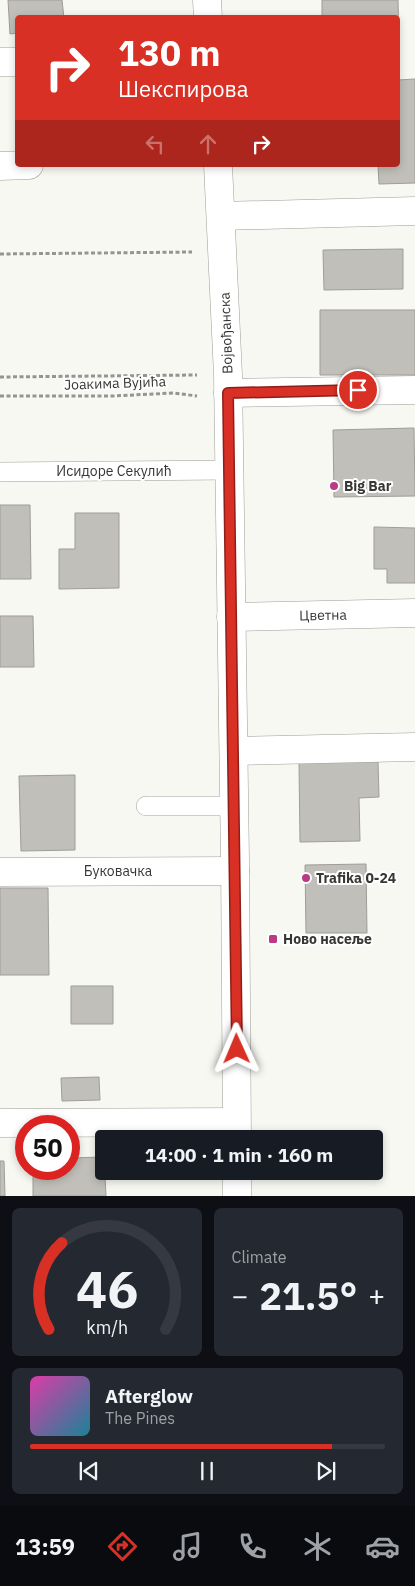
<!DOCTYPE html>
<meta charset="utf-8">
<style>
body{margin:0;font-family:"IBM Plex Sans",sans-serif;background:#242831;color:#f1f3f6;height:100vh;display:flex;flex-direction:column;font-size:19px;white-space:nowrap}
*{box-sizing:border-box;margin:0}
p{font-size:16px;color:#9ea1a6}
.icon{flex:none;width:28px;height:28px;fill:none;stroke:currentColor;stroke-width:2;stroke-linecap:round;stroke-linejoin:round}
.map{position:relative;height:1196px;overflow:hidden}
.sheet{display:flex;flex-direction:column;gap:12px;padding:12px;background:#0d0f14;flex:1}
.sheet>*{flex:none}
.banner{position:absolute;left:15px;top:15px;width:385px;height:152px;border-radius:5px;box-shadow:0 2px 8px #0003;background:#d93025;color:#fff;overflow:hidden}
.speed{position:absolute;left:15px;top:1115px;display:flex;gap:10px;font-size:25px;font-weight:700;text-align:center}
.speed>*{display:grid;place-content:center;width:65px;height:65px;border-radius:50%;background:#171b24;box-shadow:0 2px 8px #0003;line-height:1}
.speed .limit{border:8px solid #d22;background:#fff;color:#111}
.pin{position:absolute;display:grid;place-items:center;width:42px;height:42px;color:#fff;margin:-21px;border:2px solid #fff;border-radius:50%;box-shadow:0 1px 5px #0007}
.me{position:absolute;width:55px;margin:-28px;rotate:359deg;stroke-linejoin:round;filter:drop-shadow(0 0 4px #0008)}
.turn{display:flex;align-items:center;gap:18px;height:105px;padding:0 20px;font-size:22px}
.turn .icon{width:65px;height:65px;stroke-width:2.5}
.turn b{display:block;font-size:35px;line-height:42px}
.lanes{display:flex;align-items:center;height:48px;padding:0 20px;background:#0003;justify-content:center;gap:25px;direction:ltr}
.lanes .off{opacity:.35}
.big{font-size:38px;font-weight:700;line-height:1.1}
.sheet .card{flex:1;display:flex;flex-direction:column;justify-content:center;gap:8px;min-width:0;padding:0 18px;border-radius:8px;background:#242831}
.sheet .dial{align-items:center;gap:0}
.dial svg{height:130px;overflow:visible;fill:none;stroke:#363941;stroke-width:7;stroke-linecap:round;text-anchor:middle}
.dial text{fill:#f1f3f6;stroke:none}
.song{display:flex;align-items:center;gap:15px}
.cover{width:60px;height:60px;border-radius:8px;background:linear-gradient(135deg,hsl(320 70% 55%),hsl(190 70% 35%))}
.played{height:5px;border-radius:2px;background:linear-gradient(90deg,#d93025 85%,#363941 85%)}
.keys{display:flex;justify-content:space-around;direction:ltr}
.heat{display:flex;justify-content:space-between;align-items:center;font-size:28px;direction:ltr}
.sheet .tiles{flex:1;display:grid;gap:12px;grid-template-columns:1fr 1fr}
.card:last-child{grid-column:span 2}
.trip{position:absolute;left:95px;top:1130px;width:288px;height:50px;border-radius:5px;background:#171b24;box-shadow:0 2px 8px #0003;font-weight:700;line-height:50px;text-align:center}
.dock{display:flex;height:80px;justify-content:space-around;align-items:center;background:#090b0e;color:#9ea1a6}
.dock .icon{width:35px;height:35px}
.dock .selected{color:#d93025}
.dock b{font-size:22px;color:#f1f3f6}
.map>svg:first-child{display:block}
.building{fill:#c1bfb9;stroke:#9f9d97}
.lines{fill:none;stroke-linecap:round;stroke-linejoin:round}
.lane-casing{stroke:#9d9e98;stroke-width:20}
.street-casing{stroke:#9d9e98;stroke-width:29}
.secondary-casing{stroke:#9d9e98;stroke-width:29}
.path{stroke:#949590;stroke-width:3;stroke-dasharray:4 2.5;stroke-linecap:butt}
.lane{stroke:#fff;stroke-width:19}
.street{stroke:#fff;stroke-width:28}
.secondary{stroke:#fff;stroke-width:28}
.route-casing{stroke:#8d1f18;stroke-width:12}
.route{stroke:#d93025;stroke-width:9}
.poi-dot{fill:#ba3a86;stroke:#fff;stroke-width:2}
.labels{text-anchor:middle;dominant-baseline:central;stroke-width:4;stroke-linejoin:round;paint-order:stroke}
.street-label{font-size:14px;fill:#363734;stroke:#fff}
.poi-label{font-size:14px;font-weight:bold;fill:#363734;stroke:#fff;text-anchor:start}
</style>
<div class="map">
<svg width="415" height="1196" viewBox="0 0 415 1196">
<rect width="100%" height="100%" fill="#f6f8f1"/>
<path class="building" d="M 8,0 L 62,0 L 64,18 L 18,18 L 18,33 L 10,34 Z
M 322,0 L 398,0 L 399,42 L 398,18 L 322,18 Z
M 415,79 L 415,183 L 379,184 L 378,165 L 398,165 L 398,80 Z
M 403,249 L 403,289 L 324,290 L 323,250 Z
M 320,310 L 415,310 L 415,375 L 320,375 Z
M 414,428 L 415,496 L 334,497 L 333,430 Z
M 0,505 L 30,505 L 31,579 L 0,579 Z
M 75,513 L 119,513 L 119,588 L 59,589 L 59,549 L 75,549 Z
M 374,527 L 415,528 L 415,583 L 387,583 L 387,569 L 374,569 Z
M 0,616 L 33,616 L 34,667 L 0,667 Z
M 378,761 L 379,797 L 359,798 L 360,841 L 300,842 L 299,762 Z
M 75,775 L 75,850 L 21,851 L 19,776 Z
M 366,864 L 367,933 L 306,933 L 305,865 Z
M 0,888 L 48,888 L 49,975 L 0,975 Z
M 71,986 L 113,986 L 113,1024 L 71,1024 Z
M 99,1077 L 100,1100 L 62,1101 L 61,1078 Z
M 104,1157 L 106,1196 L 33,1196 L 33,1169 L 69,1169 L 69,1158 Z
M 0,1161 L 4,1161 L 5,1196 L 0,1196 Z"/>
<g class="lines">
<g class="lane-casing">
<path id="lane" d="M 0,472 L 228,470
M 146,806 L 234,806"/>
</g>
<g class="street-casing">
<path id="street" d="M 0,62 L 18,62
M 0,166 L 29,165
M 221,216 L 415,211
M 228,393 L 415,390
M 231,617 L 415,613
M 234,751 L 415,747
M 0,872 L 235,871
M 0,1123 L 236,1122"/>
</g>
<g class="secondary-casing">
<path id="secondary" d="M 207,0 L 208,18
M 218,165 L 228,375 L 235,861 L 237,1139
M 237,1196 L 237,1171"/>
</g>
<path class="path" d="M 0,254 L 192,252
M 0,377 L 197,375
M 0,396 L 112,396 L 174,393 L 197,396"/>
<use href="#lane" class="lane"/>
<use href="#street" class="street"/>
<use href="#secondary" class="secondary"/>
</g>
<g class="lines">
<g class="route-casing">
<path id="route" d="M 237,1049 L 228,393 L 358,390"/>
</g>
<use href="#route" class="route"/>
</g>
<g class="poi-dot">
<circle cx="334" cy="486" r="5"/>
<circle cx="306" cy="878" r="5"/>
<rect x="268" y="934" width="10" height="10" rx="2.5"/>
</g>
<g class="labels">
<g class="street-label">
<text transform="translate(226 333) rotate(-92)">Војвођанска</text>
<text transform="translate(115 383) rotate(-2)">Јоакима Вујића</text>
<text x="114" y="471">Исидоре Секулић</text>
<text transform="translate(323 615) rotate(-1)">Цветна</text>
<text x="118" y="871">Буковачка</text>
</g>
<g class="poi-label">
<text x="344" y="486">Big Bar</text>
<text x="316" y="878">Trafika 0-24</text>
<text x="283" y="939">Ново насеље</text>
</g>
</g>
</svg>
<div class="speed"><div class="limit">50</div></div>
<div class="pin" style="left:358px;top:390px;background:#d93025"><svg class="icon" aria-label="arrive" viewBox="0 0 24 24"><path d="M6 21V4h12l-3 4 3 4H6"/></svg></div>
<svg class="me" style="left:237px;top:1049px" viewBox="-20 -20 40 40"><path d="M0-17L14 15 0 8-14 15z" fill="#d93025" stroke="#fff" stroke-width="4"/></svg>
<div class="trip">14:00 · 1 min · 160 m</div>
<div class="banner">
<div class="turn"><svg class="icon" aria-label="right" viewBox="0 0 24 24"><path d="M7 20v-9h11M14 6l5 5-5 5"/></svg><div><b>130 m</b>Шекспирова</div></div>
<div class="lanes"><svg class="icon off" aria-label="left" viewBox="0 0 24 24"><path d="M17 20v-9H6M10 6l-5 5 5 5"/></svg><svg class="icon off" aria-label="ahead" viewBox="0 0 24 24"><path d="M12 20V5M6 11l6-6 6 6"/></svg><svg class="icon" aria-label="right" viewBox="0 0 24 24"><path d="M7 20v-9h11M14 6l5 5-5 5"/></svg></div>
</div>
</div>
<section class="sheet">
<div class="tiles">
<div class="card dial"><svg viewBox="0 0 100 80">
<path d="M14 69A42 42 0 1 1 86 69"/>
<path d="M14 69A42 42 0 0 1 22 16" stroke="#d93025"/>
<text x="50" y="56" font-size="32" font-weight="700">46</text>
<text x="50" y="72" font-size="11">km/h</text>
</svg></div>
<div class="card"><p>Climate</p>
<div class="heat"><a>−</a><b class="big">21.5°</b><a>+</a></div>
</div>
<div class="card">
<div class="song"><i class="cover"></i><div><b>Afterglow</b><p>The Pines</p></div></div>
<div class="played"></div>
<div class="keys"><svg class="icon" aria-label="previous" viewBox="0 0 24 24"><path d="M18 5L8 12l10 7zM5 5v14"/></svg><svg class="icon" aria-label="pause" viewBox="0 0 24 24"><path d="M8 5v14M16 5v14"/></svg><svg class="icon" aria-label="next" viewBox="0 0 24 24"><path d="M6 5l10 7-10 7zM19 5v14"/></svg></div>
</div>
</div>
</section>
<nav class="dock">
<b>13:59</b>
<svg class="icon selected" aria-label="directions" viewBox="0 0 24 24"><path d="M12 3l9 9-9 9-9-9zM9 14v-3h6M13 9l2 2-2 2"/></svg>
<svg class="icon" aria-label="music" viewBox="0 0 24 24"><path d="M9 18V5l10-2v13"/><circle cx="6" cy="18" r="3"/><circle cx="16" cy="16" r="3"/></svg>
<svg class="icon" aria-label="phone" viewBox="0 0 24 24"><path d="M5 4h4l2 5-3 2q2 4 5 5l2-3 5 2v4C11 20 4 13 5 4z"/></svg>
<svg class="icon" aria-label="climate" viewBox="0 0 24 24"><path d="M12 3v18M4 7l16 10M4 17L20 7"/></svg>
<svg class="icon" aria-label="car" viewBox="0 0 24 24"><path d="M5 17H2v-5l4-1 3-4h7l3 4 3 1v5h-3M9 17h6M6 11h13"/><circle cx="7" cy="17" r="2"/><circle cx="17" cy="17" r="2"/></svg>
</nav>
